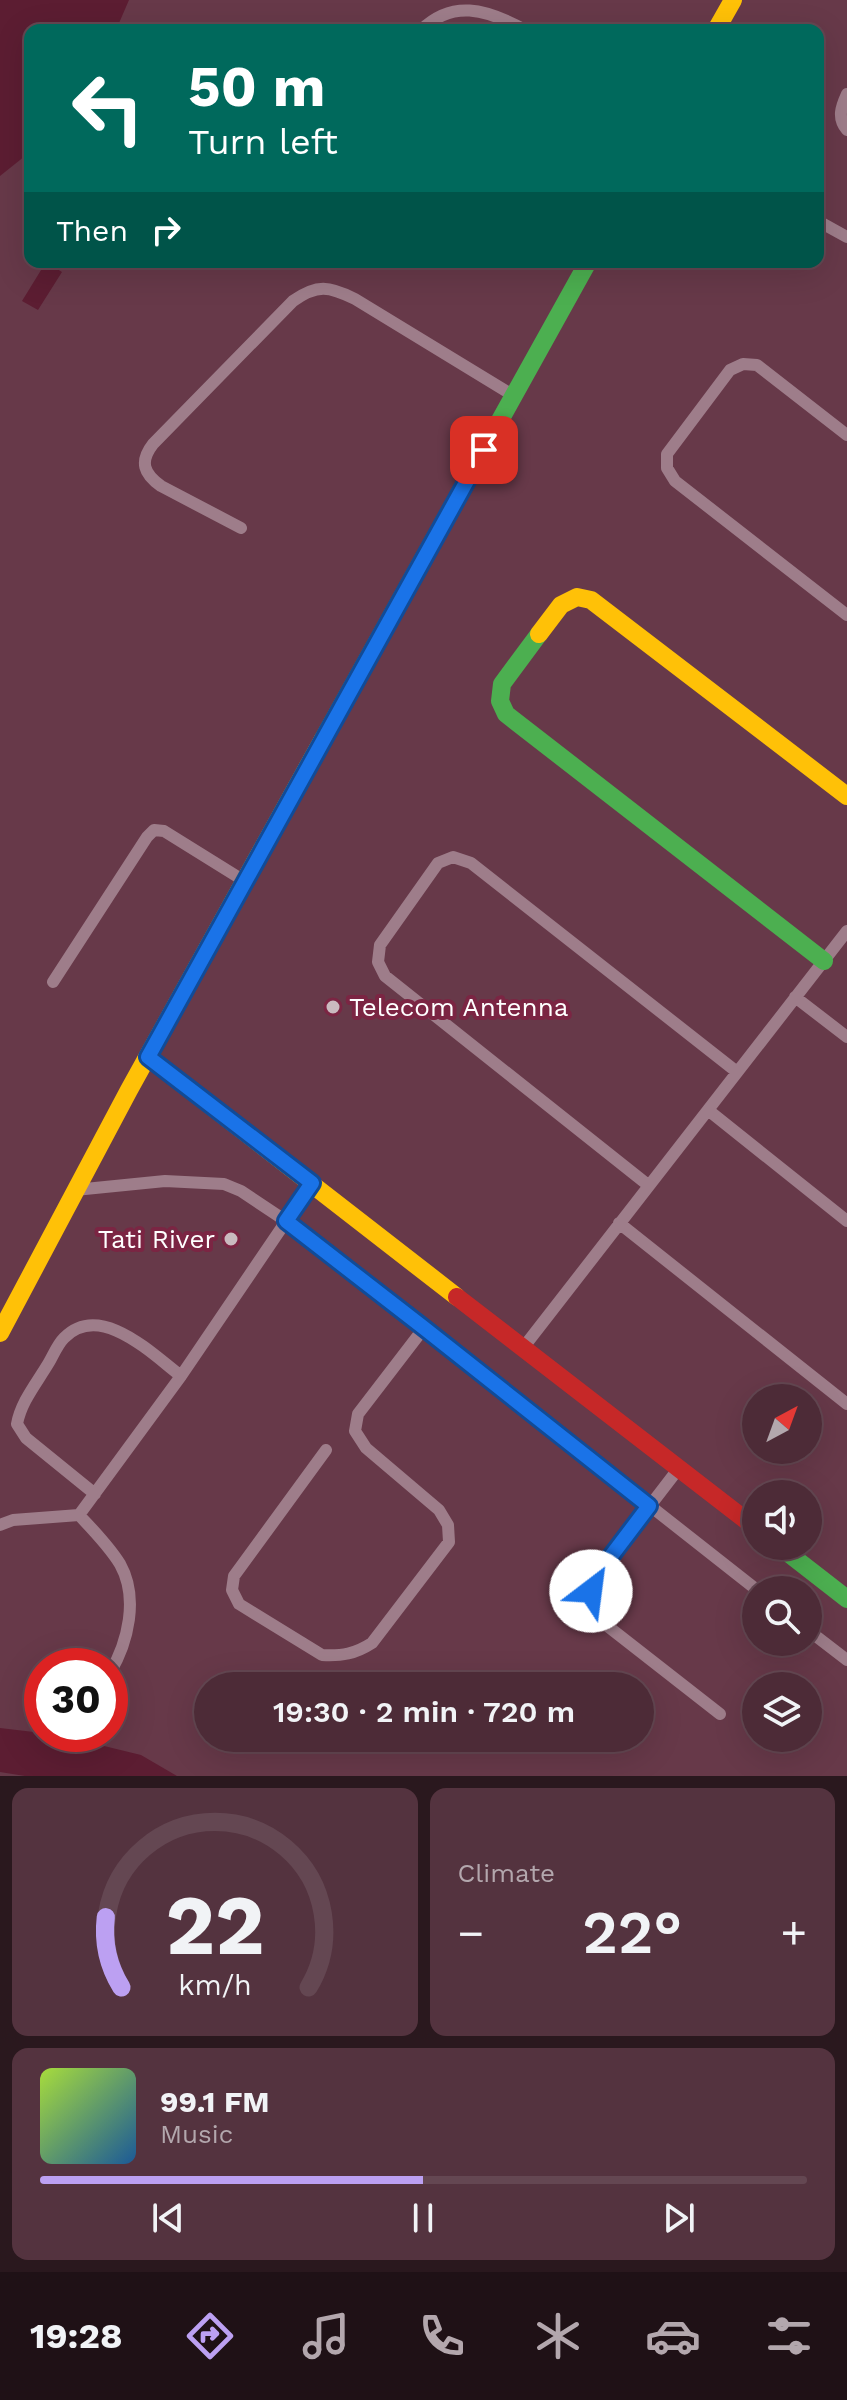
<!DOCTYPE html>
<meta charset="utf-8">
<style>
body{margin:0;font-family:"Work Sans",sans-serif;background:#54333f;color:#f1f3f6;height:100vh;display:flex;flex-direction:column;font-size:30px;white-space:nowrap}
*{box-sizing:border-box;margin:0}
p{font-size:26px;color:#b3a7ad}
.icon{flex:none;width:44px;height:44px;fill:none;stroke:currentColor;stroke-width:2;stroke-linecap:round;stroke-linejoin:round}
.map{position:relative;height:1776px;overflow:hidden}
.side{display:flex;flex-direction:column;gap:12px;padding:12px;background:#2a181e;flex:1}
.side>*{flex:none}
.top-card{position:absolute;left:24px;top:24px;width:800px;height:244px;border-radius:16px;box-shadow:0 8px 32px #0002,0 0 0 2px #644752;background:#00695c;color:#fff;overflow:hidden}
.needle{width:52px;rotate:41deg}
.tools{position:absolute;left:742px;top:1384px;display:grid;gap:16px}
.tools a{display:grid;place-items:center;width:80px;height:80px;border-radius:50%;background:#4d2b37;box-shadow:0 8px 32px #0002,0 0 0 2px #644752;font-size:40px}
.speed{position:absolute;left:24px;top:1648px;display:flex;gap:16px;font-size:40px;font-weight:700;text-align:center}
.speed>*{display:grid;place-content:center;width:104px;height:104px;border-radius:50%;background:#4d2b37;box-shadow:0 8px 32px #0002,0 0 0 2px #644752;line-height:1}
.speed .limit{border:12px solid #d22;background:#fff;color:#111}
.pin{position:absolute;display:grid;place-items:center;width:68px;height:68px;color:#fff;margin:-34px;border-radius:16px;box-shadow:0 4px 12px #0006}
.me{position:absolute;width:88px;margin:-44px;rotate:30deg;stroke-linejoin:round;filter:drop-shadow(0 0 6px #0008)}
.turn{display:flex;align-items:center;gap:28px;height:168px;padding:0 32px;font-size:36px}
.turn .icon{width:104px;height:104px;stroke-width:2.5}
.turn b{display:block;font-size:56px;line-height:68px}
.then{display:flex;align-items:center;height:76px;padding:0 32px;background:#0003;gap:16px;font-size:30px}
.big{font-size:60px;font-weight:600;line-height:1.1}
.side .widget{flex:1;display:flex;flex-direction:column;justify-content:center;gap:12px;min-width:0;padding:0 28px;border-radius:16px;background:#54333f}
.side .dial{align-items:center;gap:0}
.dial svg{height:208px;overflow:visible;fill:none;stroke:#644752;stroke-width:7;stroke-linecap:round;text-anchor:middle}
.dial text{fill:#f1f3f6;stroke:none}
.song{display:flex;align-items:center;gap:24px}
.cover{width:96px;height:96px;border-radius:12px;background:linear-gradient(135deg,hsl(80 70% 55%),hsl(210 70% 35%))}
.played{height:8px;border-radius:4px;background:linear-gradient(90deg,#bca0f2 50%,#644752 50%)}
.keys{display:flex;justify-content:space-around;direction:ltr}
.heat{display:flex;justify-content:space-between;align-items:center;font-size:44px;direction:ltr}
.side .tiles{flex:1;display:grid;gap:12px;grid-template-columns:1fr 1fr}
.widget:last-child{grid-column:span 2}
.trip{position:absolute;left:194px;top:1672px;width:460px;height:80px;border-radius:40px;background:#4d2b37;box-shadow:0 8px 32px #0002,0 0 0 2px #644752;font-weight:600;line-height:80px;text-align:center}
.tab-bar{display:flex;height:128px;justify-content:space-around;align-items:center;background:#1f1116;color:#b3a7ad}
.tab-bar .icon{width:56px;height:56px}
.tab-bar .selected{color:#bca0f2}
.tab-bar b{font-size:36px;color:#f1f3f6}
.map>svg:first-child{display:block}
.water{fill:#5c1d32}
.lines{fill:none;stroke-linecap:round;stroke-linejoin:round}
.street{stroke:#9e7d8a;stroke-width:12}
.fast{stroke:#4caf50;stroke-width:18}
.slow{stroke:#ffc107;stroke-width:18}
.jam{stroke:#c62828;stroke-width:18}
.route-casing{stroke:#114b97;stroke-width:20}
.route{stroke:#1a73e8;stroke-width:14}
.poi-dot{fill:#cababf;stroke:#7b2543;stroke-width:3}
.labels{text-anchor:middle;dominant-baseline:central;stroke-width:8;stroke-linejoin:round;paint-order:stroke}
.poi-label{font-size:26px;fill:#fff;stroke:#7b2543;text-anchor:start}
</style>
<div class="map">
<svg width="847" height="1776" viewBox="0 0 847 1776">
<rect width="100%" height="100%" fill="#673949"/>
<path class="water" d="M 0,0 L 129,0 L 116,30 L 30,30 L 30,152 L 0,176 Z
M 46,262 L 62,272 L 38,310 L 22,301 Z
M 0,1728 L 59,1735 L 141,1755 L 177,1776 L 25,1776 L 0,1772 Z"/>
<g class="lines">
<path class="street" d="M 421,30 C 452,0 485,8 525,30
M 847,94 C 841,107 837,118 847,130
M 818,221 L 847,237
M 847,435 L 757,365 L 743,364 L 730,370 L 667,454 L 667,468 L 675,481 L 847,615
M 241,528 L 161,486 C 144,474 139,462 153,444 L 293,301 C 317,284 329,286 355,299 L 514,396
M 53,982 L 147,837 L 154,830 L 164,831 L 246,882
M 795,997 L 847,1037
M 708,1110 L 847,1221
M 648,1185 L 385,976 L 378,962 L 380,945 L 438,863 L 453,857 L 471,863 L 737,1072
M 75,1190 L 165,1181 L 224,1184 L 241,1191 L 286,1221 L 424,1328 L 757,1590
M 619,1223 L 847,1404
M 523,1348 L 847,931
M 326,1450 L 234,1576 L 232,1590 L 239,1604 L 322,1655 C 342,1656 355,1654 372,1643 L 449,1542 L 448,1525 L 439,1510 L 366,1448 L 355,1431 L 358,1414 L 424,1328
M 679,1468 L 596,1576 C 590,1594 592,1604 601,1621 L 720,1714
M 95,1494 L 26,1438 L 17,1424 C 21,1402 36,1384 48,1364 C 53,1356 57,1345 64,1338 C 100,1301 152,1354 181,1376
M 79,1515 L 181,1376 L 312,1183
M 0,1525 L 13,1520 L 79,1515 C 94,1531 109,1546 120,1564 C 139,1598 128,1642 110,1673
M 808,1630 L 847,1660"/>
<path class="fast" d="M 539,634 L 502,684 L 500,701 L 506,714 L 824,961
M 323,739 L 588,262
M 779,1546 L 847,1599"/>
<path class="slow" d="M 716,30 L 733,0
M 539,634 L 561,605 L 577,597 L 591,600 L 847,796
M 148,1057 L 457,1297
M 0,1333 L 129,1090 L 323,739"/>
<path class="jam" d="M 457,1297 L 756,1528"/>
</g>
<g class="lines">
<g class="route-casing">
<path id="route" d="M 484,450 L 148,1057 L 312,1183 L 286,1221 L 424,1328 L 649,1506 L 596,1576 L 591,1591"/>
</g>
<use href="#route" class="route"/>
</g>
<g class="poi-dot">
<circle cx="333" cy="1007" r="8"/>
<circle cx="231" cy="1239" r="8"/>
</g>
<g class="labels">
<g class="poi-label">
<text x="349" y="1007">Telecom Antenna</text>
<text x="215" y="1239" text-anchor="end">Tati River</text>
</g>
</g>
</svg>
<div class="tools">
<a><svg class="needle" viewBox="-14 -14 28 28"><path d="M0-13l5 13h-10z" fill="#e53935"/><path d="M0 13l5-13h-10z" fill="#b3a7ad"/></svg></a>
<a><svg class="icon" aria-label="sound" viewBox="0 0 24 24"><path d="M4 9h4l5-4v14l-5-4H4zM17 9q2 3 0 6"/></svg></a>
<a><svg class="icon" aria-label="search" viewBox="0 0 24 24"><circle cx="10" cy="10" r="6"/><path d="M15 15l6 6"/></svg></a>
<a><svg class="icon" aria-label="layers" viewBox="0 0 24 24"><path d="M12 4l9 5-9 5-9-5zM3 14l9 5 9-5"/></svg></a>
</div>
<div class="speed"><div class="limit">30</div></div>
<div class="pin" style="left:484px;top:450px;background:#d93025"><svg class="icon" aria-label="arrive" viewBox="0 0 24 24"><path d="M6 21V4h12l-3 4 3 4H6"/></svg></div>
<svg class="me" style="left:591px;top:1591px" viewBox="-20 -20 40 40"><circle r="19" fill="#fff"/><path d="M0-13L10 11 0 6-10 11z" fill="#1a73e8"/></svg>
<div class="trip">19:30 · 2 min · 720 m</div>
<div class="top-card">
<div class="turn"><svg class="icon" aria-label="left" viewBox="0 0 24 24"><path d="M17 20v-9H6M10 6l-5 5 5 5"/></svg><div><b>50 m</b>Turn left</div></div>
<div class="then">Then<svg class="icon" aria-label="right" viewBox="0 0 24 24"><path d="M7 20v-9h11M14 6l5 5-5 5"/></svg></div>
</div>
</div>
<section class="side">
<div class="tiles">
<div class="widget dial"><svg viewBox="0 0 100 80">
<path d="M14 69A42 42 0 1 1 86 69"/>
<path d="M14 69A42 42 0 0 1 8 42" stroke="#bca0f2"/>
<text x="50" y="56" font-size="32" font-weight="700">22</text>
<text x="50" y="72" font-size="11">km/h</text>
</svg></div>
<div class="widget"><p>Climate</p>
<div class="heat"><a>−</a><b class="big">22°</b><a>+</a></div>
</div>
<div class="widget">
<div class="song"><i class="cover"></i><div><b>99.1 FM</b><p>Music</p></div></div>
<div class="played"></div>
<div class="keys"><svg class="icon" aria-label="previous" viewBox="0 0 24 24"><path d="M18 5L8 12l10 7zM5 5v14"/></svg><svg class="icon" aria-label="pause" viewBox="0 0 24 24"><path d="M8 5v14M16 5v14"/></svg><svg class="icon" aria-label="next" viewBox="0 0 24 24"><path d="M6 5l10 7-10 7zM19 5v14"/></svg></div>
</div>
</div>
</section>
<nav class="tab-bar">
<b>19:28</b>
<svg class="icon selected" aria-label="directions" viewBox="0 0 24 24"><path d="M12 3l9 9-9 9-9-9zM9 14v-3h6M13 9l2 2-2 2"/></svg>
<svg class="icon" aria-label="music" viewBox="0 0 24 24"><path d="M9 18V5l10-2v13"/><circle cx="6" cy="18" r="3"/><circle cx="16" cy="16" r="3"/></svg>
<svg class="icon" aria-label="phone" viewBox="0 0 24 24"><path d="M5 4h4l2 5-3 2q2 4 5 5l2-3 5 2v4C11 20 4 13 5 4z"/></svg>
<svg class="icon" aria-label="climate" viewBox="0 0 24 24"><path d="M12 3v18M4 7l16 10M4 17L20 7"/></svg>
<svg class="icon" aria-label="car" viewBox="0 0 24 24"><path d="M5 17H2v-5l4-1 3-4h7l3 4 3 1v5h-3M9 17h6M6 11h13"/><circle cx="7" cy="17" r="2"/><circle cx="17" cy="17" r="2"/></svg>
<svg class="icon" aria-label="filters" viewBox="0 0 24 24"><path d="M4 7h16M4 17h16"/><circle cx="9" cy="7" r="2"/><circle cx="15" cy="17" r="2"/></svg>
</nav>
